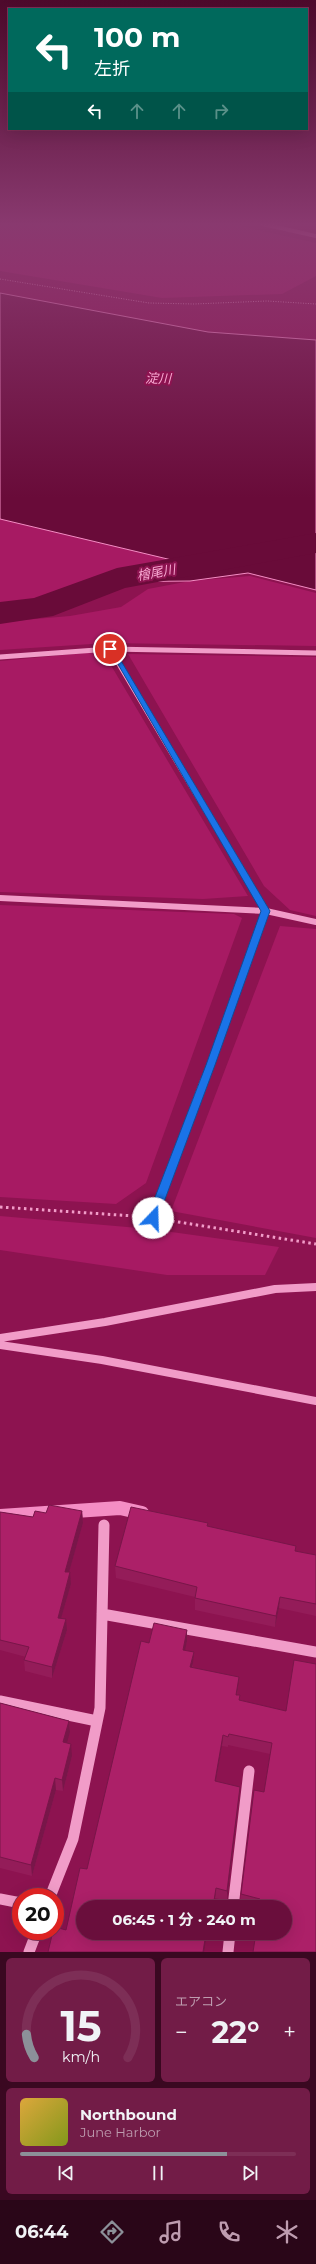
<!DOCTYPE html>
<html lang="ja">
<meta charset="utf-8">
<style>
body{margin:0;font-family:Montserrat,"Noto Sans JP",sans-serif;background:#721c47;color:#f1f3f6;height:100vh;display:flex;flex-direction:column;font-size:15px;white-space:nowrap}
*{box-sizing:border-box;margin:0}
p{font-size:13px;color:#be9caf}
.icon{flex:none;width:22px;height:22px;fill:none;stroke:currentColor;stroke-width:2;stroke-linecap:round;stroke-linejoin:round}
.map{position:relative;height:1952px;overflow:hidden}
.sheet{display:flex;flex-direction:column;gap:6px;padding:6px;background:#3a0821;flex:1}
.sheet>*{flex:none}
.guide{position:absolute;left:8px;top:8px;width:300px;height:122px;border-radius:0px;box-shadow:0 4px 16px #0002,0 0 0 1px #7d2e56;background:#00695c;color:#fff;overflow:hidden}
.speed{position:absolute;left:12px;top:1888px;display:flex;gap:8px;font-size:20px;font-weight:700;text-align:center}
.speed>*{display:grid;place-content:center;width:52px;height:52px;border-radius:50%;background:#6a0e3c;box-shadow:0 4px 16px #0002,0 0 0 1px #7d2e56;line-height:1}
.speed .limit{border:6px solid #d22;background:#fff;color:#111}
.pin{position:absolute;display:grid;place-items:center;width:34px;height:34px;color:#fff;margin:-17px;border:2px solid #fff;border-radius:50%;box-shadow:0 1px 4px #0007}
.me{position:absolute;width:44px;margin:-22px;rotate:21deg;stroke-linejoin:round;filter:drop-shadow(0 0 3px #0008)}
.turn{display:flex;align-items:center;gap:14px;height:84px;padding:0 20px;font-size:18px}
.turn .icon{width:52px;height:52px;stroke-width:2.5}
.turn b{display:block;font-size:28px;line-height:34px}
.lanes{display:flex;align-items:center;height:38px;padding:0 20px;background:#0003;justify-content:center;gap:20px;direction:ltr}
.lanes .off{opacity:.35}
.big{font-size:30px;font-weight:700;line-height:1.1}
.sheet .tile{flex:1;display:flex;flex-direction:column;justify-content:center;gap:6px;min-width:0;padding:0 14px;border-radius:6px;background:#721c47}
.sheet .dial{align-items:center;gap:0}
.dial svg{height:104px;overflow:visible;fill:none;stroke:#7d2e56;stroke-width:7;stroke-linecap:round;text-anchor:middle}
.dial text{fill:#f1f3f6;stroke:none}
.song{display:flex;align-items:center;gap:12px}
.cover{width:48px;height:48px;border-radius:6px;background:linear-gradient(135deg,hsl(40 70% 55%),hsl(70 70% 35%))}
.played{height:4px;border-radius:2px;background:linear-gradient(90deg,#8c9099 75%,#7d2e56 75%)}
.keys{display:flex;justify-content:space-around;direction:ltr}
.heat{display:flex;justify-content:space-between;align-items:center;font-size:22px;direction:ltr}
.sheet .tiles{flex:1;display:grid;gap:6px;grid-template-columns:1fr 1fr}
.tile:last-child{grid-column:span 2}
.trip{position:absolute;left:76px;top:1900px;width:216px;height:40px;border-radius:20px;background:#6a0e3c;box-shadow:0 4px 16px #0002,0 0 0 1px #7d2e56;font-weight:700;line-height:40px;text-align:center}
.dock{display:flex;height:64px;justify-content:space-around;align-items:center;background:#2a0618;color:#be9caf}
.dock .icon{width:28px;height:28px}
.dock .current{color:#8c9099}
.dock b{font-size:18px;color:#f1f3f6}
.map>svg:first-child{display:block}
.green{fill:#a71a63}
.water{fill:#690b39;stroke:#f48dc4}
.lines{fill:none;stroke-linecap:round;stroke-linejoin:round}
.stream-far1{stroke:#f48dc4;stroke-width:4}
.stream{stroke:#f48dc4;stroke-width:14}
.river{fill:#690b39;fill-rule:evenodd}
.path-far1{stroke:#f19cc8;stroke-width:1;stroke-dasharray:1 1.5;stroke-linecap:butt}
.path{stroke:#f19cc8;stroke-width:3;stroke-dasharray:2.5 3.5;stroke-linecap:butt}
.minor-far3{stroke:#f19cc8;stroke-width:5}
.minor-far2{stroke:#f19cc8;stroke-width:6}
.minor-far1{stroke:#f19cc8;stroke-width:8}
.minor{stroke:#f19cc8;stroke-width:11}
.wall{fill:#941c59}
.shaded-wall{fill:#781649}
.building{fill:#ac2068;stroke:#781649}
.route{fill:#1a73e8;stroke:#114b97}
.labels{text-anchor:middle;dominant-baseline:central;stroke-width:4;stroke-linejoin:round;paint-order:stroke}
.far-water-label{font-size:13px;font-style:italic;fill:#f8a7d1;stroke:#8d1350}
</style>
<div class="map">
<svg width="316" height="1952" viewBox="0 0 316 1952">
<rect width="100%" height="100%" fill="#8d1350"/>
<path class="green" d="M 0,224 L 231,224 L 316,243 L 316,276 L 282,294 L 162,298 L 0,271 Z
M 0,519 L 156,555 L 171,562 L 117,574 L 45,598 L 0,604 Z
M 250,576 L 316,593 L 316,646 L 107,643 L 0,650 L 0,622 L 70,616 L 121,607 L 148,589 L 190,581 Z
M 95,652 L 106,657 L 248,896 L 203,899 L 0,892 L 0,661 Z
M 128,654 L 316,657 L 316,916 L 290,910 L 264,886 Z
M 0,905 L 234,914 L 242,918 L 146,1183 L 116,1204 L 0,1197 Z
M 280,926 L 316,929 L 316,1238 L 171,1211 Z
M 0,1216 L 150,1229 L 279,1247 L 265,1275 L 167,1275 L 0,1250 Z"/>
<path class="water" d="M 0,293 L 208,332 L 316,340 L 316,590 L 248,573 L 190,581 L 95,582 L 176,561 L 0,519 Z"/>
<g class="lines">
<path class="stream-far1" d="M 263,224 L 316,236"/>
<path class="stream" d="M 0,1516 L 120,1508 L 142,1513"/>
<path class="river" d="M 316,533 L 316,553 L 125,588 L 53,616 L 0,624 L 0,602 L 34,598 L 117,568 Z"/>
<path class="path-far1" d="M 0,279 L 149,303 L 194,304 L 267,301 L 316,304"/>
<path class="path" d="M 0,1207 L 134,1216
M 172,1221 L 316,1244"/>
<path class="minor-far3" d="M 110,649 L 190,784
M 0,657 L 110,649 L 316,653"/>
<path class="minor-far2" d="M 190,783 L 266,911 L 204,1082
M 0,898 L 266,911 L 316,922"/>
<path class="minor-far1" d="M 153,1218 L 204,1081
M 0,1338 L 105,1322 L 275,1289 L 316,1287
M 0,1345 L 102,1360 L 316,1401"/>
<path class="minor" d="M 102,1614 L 316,1652
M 0,1701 L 97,1721
M 50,1897 L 73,1839 L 100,1708 L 104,1525
M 0,1899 L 21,1903
M 233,1907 L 249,1771
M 29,1952 L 37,1931
M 228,1952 L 230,1933"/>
</g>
<path class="wall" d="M 82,1511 L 83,1523 L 69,1572 L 71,1584 L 61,1618 L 67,1630 L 52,1678 L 25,1671 L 24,1660 L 26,1657 L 0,1650 L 0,1512 L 33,1517 L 46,1513 Z
M 208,1523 L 208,1526 L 296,1551 L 316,1555 L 316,1616 L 279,1608 L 275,1627 L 195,1610 L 195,1597 L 116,1578 L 115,1566 Z
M 187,1630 L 187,1641 L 185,1650 L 193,1663 L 193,1667 L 238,1687 L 237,1695 L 240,1695 L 240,1700 L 286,1711 L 285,1907 L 253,1907 L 240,1904 L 241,1894 L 264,1792 L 270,1754 L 228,1745 L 228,1747 L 222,1746 L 216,1781 L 239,1797 L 227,1901 L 215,1898 L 83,1907 L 66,1930 L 87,1869 L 149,1643 Z
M 0,1703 L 69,1721 L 70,1732 L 66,1743 L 72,1756 L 63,1791 L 56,1790 L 32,1876 L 0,1868 Z"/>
<path class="shaded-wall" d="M 82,1511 L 83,1523 L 66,1583 L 65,1572 Z
M 70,1572 L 71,1584 L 58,1629 L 58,1618 Z
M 280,1597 L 279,1608 L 275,1627 L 276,1616 Z
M 66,1619 L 67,1630 L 52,1678 L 52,1667 Z
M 187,1630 L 187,1641 L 183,1661 L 183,1650 Z
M 194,1652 L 193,1663 L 190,1678 L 190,1667 Z
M 239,1677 L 238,1687 L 235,1705 L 236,1695 Z
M 69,1721 L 70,1732 L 64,1753 L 63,1742 Z
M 223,1735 L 222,1746 L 214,1792 L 215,1781 Z
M 71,1744 L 72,1756 L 63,1791 L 62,1780 Z
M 55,1778 L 56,1790 L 32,1876 L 31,1865 Z
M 240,1787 L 239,1797 L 227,1901 L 227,1891 Z
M 216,1888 L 215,1898 L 214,1907 L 213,1907 Z
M 206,1933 L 207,1933 L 204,1952 L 203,1952 Z"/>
<path class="building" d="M 49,1505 L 82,1511 L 65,1572 L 70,1572 L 58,1618 L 66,1619 L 52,1667 L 24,1660 L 29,1647 L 0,1640 L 0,1512 L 33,1517 L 35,1511 L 46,1513 Z
M 131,1507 L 208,1523 L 207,1526 L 296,1546 L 295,1551 L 316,1555 L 316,1604 L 280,1597 L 276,1616 L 195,1598 L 197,1587 L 115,1566 Z
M 154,1623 L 187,1630 L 183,1650 L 194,1652 L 190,1667 L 239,1677 L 236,1695 L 240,1695 L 239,1700 L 286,1711 L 294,1660 L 316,1664 L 316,1952 L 253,1952 L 256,1933 L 285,1933 L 285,1907 L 259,1907 L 260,1899 L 241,1894 L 254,1790 L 264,1792 L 272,1743 L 229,1734 L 228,1737 L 223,1735 L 215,1781 L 240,1787 L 227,1891 L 216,1888 L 213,1907 L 83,1907 L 83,1933 L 206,1933 L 203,1952 L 48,1952 L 53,1931 L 55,1931 L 55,1927 L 66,1930 L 80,1868 L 87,1869 L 141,1641 L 149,1643 Z
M 0,1703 L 69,1721 L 63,1742 L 71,1744 L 62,1780 L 55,1778 L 31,1865 L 0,1857 Z"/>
<linearGradient id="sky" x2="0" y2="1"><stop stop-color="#4e0a2c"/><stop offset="0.45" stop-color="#89396f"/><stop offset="1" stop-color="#89396f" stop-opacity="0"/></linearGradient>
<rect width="316" height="498" fill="url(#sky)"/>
<path class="route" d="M 108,647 L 114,649 L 270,911 L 215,1065 L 158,1218 L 153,1222 L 147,1218 L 206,1065 L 261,911 Z"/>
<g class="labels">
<g class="far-water-label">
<text transform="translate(158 378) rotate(1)">淀川</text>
<text transform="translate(156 572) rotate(-10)">檜尾川</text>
</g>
</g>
</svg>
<div class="speed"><div class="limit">20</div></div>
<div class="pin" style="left:110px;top:649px;background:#d93025"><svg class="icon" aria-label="arrive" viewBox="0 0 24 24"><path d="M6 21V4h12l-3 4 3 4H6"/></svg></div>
<svg class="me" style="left:153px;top:1218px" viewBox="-20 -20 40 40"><circle r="19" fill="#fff"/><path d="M0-13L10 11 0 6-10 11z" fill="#1a73e8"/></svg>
<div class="trip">06:45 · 1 分 · 240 m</div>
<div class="guide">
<div class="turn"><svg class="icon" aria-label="left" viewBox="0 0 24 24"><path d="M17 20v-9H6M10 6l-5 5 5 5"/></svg><div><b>100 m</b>左折</div></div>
<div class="lanes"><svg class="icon" aria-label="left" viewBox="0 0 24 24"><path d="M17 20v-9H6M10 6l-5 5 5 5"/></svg><svg class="icon off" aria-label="ahead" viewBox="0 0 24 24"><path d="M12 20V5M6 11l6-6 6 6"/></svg><svg class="icon off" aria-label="ahead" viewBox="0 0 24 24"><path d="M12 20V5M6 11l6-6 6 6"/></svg><svg class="icon off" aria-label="right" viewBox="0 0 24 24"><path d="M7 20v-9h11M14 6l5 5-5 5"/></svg></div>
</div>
</div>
<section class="sheet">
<div class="tiles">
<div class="tile dial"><svg viewBox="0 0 100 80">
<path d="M14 69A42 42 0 1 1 86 69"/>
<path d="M14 69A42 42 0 0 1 8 51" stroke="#8c9099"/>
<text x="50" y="56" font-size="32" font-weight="700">15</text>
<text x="50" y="72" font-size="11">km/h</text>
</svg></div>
<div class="tile"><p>エアコン</p>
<div class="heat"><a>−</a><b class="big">22°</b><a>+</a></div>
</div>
<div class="tile">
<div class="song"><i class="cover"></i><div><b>Northbound</b><p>June Harbor</p></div></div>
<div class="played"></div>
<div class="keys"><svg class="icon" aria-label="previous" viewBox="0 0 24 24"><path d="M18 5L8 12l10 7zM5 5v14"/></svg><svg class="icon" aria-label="pause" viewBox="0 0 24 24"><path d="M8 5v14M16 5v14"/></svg><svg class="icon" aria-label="next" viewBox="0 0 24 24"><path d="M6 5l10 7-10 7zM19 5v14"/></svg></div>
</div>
</div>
</section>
<nav class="dock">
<b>06:44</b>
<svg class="icon current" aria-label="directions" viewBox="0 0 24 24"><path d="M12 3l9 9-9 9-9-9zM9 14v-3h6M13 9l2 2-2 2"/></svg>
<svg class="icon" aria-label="music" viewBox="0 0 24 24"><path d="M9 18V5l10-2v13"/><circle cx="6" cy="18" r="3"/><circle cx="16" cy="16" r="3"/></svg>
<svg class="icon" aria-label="phone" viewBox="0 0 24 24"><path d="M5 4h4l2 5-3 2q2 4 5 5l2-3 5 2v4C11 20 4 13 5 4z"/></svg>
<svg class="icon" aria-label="climate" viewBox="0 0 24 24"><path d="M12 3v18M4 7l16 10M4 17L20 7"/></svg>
</nav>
